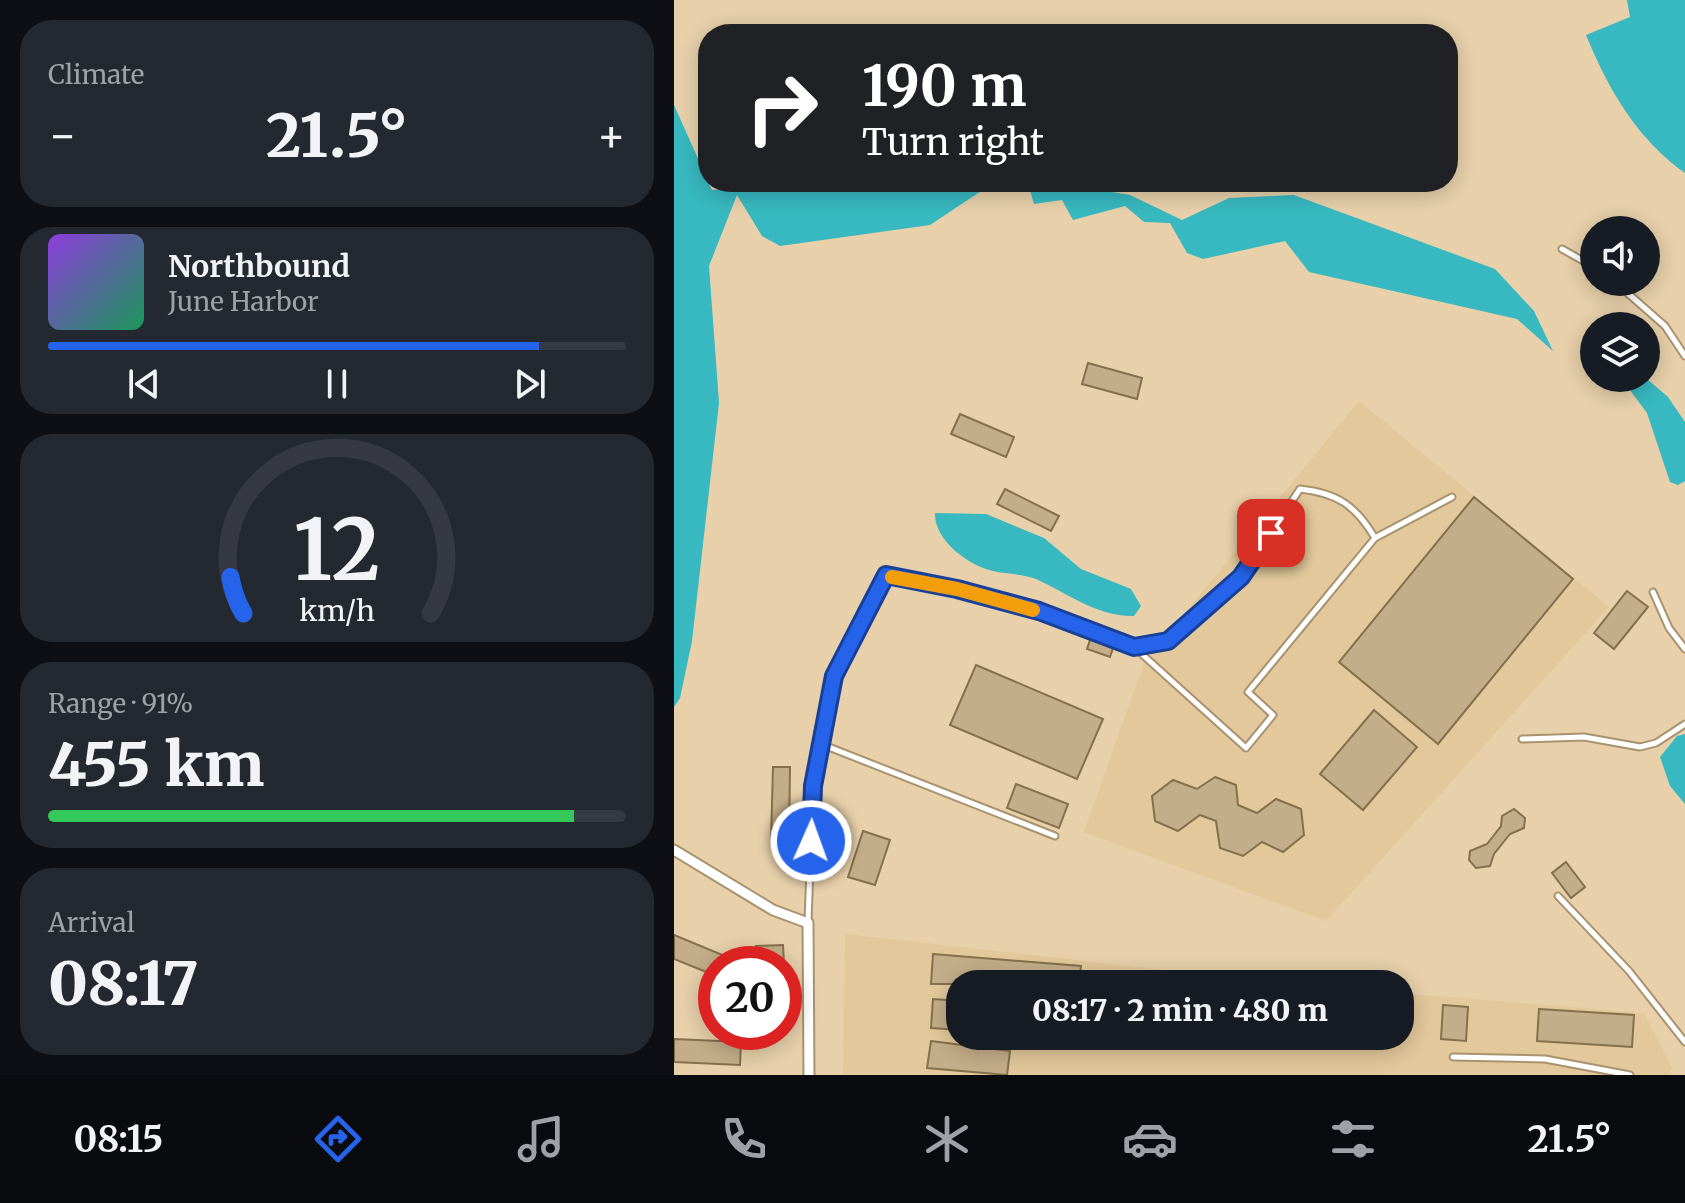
<!DOCTYPE html>
<meta charset="utf-8">
<style>
body{margin:0;font-family:Merriweather,serif;background:#242831;color:#f1f3f6;height:100vh;display:flex;flex-direction:column;font-size:30px;white-space:nowrap}
*{box-sizing:border-box;margin:0}
p{font-size:26px;color:#9ea1a6}
.icon{flex:none;width:44px;height:44px;fill:none;stroke:currentColor;stroke-width:2;stroke-linecap:round;stroke-linejoin:round}
.map{position:relative;flex:1;overflow:hidden}
.sheet{display:flex;flex-direction:column;gap:20px;padding:20px;background:#0d0f14;width:674px}
.sheet>*{flex:none}
.guide{position:absolute;left:24px;top:24px;width:760px;height:168px;border-radius:32px;box-shadow:0 4px 20px #0003;background:#202124;color:#fff;overflow:hidden}
.controls{position:absolute;left:906px;top:216px;display:grid;gap:16px}
.controls a{display:grid;place-items:center;width:80px;height:80px;border-radius:50%;background:#171b24;box-shadow:0 4px 20px #0003;font-size:40px}
.speed{position:absolute;left:24px;top:946px;display:flex;gap:16px;font-size:40px;font-weight:700;text-align:center}
.speed>*{display:grid;place-content:center;width:104px;height:104px;border-radius:50%;background:#171b24;box-shadow:0 4px 20px #0003;line-height:1}
.speed .limit{border:12px solid #d22;background:#fff;color:#111}
.pin{position:absolute;display:grid;place-items:center;width:68px;height:68px;color:#fff;margin:-34px;border-radius:16px;box-shadow:0 4px 12px #0006}
.me{position:absolute;width:88px;margin:-44px;rotate:2deg;stroke-linejoin:round;filter:drop-shadow(0 0 6px #0008)}
.turn{display:flex;align-items:center;gap:28px;height:168px;padding:0 32px;font-size:36px}
.turn .icon{width:104px;height:104px;stroke-width:2.5}
.turn b{display:block;font-size:56px;line-height:68px}
.big{font-size:60px;font-weight:800;line-height:1.1}
.sheet .card{flex:1;display:flex;flex-direction:column;justify-content:center;gap:12px;min-width:0;padding:0 28px;border-radius:32px;background:#242831}
.sheet .dial{align-items:center;gap:0}
.dial svg{height:208px;overflow:visible;fill:none;stroke:#363941;stroke-width:7;stroke-linecap:round;text-anchor:middle}
.dial text{fill:#f1f3f6;stroke:none}
.song{display:flex;align-items:center;gap:24px}
.cover{width:96px;height:96px;border-radius:12px;background:linear-gradient(135deg,hsl(270 70% 55%),hsl(150 70% 35%))}
.played{height:8px;border-radius:4px;background:linear-gradient(90deg,#2563eb 85%,#363941 85%)}
.keys{display:flex;justify-content:space-around;direction:ltr}
.heat{display:flex;justify-content:space-between;align-items:center;font-size:44px;direction:ltr}
.charge{height:12px;border-radius:6px;background:linear-gradient(90deg,#34c759 91%,#363941 0)}
.trip{position:absolute;left:272px;top:970px;width:468px;height:80px;border-radius:32px;background:#171b24;box-shadow:0 4px 20px #0003;font-weight:800;line-height:80px;text-align:center}
.tabs{display:flex;height:128px;justify-content:space-around;align-items:center;background:#090b0e;color:#9ea1a6}
.tabs .icon{width:56px;height:56px}
.tabs .current{color:#2563eb}
.tabs b{font-size:36px;color:#f1f3f6}
main{display:flex;flex:1;min-height:0}
.map>svg:first-child{display:block}
.built{fill:#e2c89a}
.water{fill:#38b8c0}
.building{fill:#c4ae89;stroke:#85704d;stroke-width:2}
.lines{fill:none;stroke-linecap:round;stroke-linejoin:round}
.service-casing{stroke:#a8936e;stroke-width:9}
.minor-casing{stroke:#a8936e;stroke-width:13}
.service{stroke:#fff;stroke-width:5}
.minor{stroke:#fff;stroke-width:9}
.route-casing{stroke:#184099;stroke-width:20}
.route{stroke:#2563eb;stroke-width:14}
.slow{stroke:#f59e0b;stroke-width:14}
</style>
<main>
<section class="sheet">
<div class="card"><p>Climate</p>
<div class="heat"><a>−</a><b class="big">21.5°</b><a>+</a></div>
</div>
<div class="card">
<div class="song"><i class="cover"></i><div><b>Northbound</b><p>June Harbor</p></div></div>
<div class="played"></div>
<div class="keys"><svg class="icon" aria-label="previous" viewBox="0 0 24 24"><path d="M18 5L8 12l10 7zM5 5v14"/></svg><svg class="icon" aria-label="pause" viewBox="0 0 24 24"><path d="M8 5v14M16 5v14"/></svg><svg class="icon" aria-label="next" viewBox="0 0 24 24"><path d="M6 5l10 7-10 7zM19 5v14"/></svg></div>
</div>
<div class="card dial"><svg viewBox="0 0 100 80">
<path d="M14 69A42 42 0 1 1 86 69"/>
<path d="M14 69A42 42 0 0 1 9 55" stroke="#2563eb"/>
<text x="50" y="56" font-size="32" font-weight="700">12</text>
<text x="50" y="72" font-size="11">km/h</text>
</svg></div>
<div class="card"><p>Range · 91%</p><b class="big">455 km</b><div class="charge"></div></div>
<div class="card"><p>Arrival</p><b class="big">08:17</b></div>
</section>
<div class="map">
<svg width="1011" height="1075" viewBox="0 0 1011 1075">
<rect width="100%" height="100%" fill="#e7d0aa"/>
<path class="built" d="M 685,401 L 935,607 L 652,921 L 410,832 L 470,663 Z
M 171,934 L 616,984 L 286,984 L 286,1036 L 726,1036 L 726,993 L 970,1013 L 998,1068 L 996,1075 L 169,1075 Z"/>
<path class="water" d="M 953,0 L 1011,0 L 1011,173 C 963,139 934,89 912,35 L 956,17 Z
M 0,105 L 38,190 L 135,182 L 321,182 L 256,225 L 106,246 L 88,236 L 63,195 L 35,266 L 45,403 L 18,641 L 6,698 L 0,707 Z
M 343,182 L 379,182 L 456,195 L 508,220 L 555,198 L 620,195 L 821,269 L 860,311 L 879,351 L 843,319 L 635,272 L 611,241 L 529,259 L 513,253 L 496,223 L 470,222 L 451,206 L 399,220 L 388,200 L 360,204 L 355,187 Z
M 947,378 L 972,378 L 994,397 L 1011,422 L 1011,481 L 1004,485 L 996,482 L 973,413 Z
M 261,513 L 312,514 L 370,538 L 407,569 L 457,589 L 467,606 L 460,616 C 424,617 393,593 362,579 C 349,574 332,574 319,571 C 294,565 260,540 261,513 Z
M 1011,734 L 1011,804 L 996,786 L 986,757 L 1003,736 Z"/>
<path class="building" d="M 414,363 L 468,378 L 463,399 L 408,384 Z
M 286,414 L 340,437 L 332,457 L 277,434 Z
M 331,489 L 385,516 L 377,531 L 323,504 Z
M 800,497 L 899,579 L 764,744 L 665,662 Z
M 953,591 L 974,607 L 940,649 L 920,633 Z
M 417,637 L 440,645 L 436,657 L 413,649 Z
M 302,665 L 429,719 L 403,779 L 276,725 Z
M 700,710 L 743,747 L 689,810 L 646,774 Z
M 99,767 L 116,767 L 115,840 L 97,840 Z
M 541,777 L 562,785 L 564,805 L 583,813 L 602,799 L 627,809 L 630,835 L 609,852 L 588,842 L 569,856 L 546,848 L 542,821 L 526,815 L 504,831 L 481,821 L 478,796 L 499,780 L 523,789 Z
M 342,784 L 394,804 L 385,828 L 333,808 Z
M 840,809 L 851,818 L 850,828 L 836,834 L 820,854 L 816,866 L 802,868 L 795,860 L 796,851 L 813,844 L 827,826 L 828,816 Z
M 189,831 L 216,840 L 201,885 L 174,877 Z
M 892,862 L 911,887 L 897,898 L 878,873 Z
M 0,935 L 70,964 L 42,964 L 42,976 L 0,959 Z
M 109,945 L 110,964 L 83,964 L 82,946 Z
M 259,954 L 407,966 L 405,984 L 257,984 Z
M 259,999 L 286,1001 L 286,1030 L 257,1028 Z
M 769,1005 L 794,1007 L 792,1041 L 767,1039 Z
M 865,1009 L 960,1015 L 958,1047 L 863,1041 Z
M 0,1039 L 67,1042 L 66,1065 L 0,1062 Z
M 257,1041 L 336,1051 L 333,1075 L 253,1068 Z"/>
<g class="lines">
<g class="service-casing">
<path id="service" d="M 888,249 L 920,267
M 941,282 L 991,326 L 1011,356
M 979,592 L 995,628 L 1011,649
M 460,647 L 572,748 L 599,715 L 574,692 L 701,538
M 848,739 L 910,737 L 966,747 L 982,743 L 1011,724
M 147,744 L 381,836
M 884,896 L 955,971 L 1011,1042
M 134,922 L 139,786 L 160,676 L 212,575 L 283,589 L 365,611 L 460,647 L 494,641 L 567,577 L 626,489 C 664,493 682,506 701,538 L 778,497
M 779,1057 L 871,1059 L 956,1075"/>
</g>
<g class="minor-casing">
<path id="minor" d="M 0,850 L 99,910 L 134,923 L 135,1075"/>
</g>
<use href="#service" class="service"/>
<use href="#minor" class="minor"/>
</g>
<g class="lines">
<g class="route-casing">
<path id="route" d="M 137,841 L 139,786 L 160,676 L 212,575 L 283,589 L 365,611 L 460,647 L 494,641 L 567,577 L 597,533"/>
</g>
<use href="#route" class="route"/>
<path class="slow" d="M 218,577 L 283,589 L 359,610"/>
</g>
</svg>
<div class="controls">
<a><svg class="icon" aria-label="sound" viewBox="0 0 24 24"><path d="M4 9h4l5-4v14l-5-4H4zM17 9q2 3 0 6"/></svg></a>
<a><svg class="icon" aria-label="layers" viewBox="0 0 24 24"><path d="M12 4l9 5-9 5-9-5zM3 14l9 5 9-5"/></svg></a>
</div>
<div class="speed"><div class="limit">20</div></div>
<div class="pin" style="left:597px;top:533px;background:#d93025"><svg class="icon" aria-label="arrive" viewBox="0 0 24 24"><path d="M6 21V4h12l-3 4 3 4H6"/></svg></div>
<svg class="me" style="left:137px;top:841px" viewBox="-20 -20 40 40"><circle r="17" fill="#2563eb" stroke="#fff" stroke-width="3"/><path d="M0-11L8 9 0 5-8 9z" fill="#fff"/></svg>
<div class="trip">08:17 · 2 min · 480 m</div>
<div class="guide">
<div class="turn"><svg class="icon" aria-label="right" viewBox="0 0 24 24"><path d="M7 20v-9h11M14 6l5 5-5 5"/></svg><div><b>190 m</b>Turn right</div></div>
</div>
</div>
</main>
<nav class="tabs">
<b>08:15</b>
<svg class="icon current" aria-label="directions" viewBox="0 0 24 24"><path d="M12 3l9 9-9 9-9-9zM9 14v-3h6M13 9l2 2-2 2"/></svg>
<svg class="icon" aria-label="music" viewBox="0 0 24 24"><path d="M9 18V5l10-2v13"/><circle cx="6" cy="18" r="3"/><circle cx="16" cy="16" r="3"/></svg>
<svg class="icon" aria-label="phone" viewBox="0 0 24 24"><path d="M5 4h4l2 5-3 2q2 4 5 5l2-3 5 2v4C11 20 4 13 5 4z"/></svg>
<svg class="icon" aria-label="climate" viewBox="0 0 24 24"><path d="M12 3v18M4 7l16 10M4 17L20 7"/></svg>
<svg class="icon" aria-label="car" viewBox="0 0 24 24"><path d="M5 17H2v-5l4-1 3-4h7l3 4 3 1v5h-3M9 17h6M6 11h13"/><circle cx="7" cy="17" r="2"/><circle cx="17" cy="17" r="2"/></svg>
<svg class="icon" aria-label="filters" viewBox="0 0 24 24"><path d="M4 7h16M4 17h16"/><circle cx="9" cy="7" r="2"/><circle cx="15" cy="17" r="2"/></svg>
<b>21.5°</b>
</nav>
